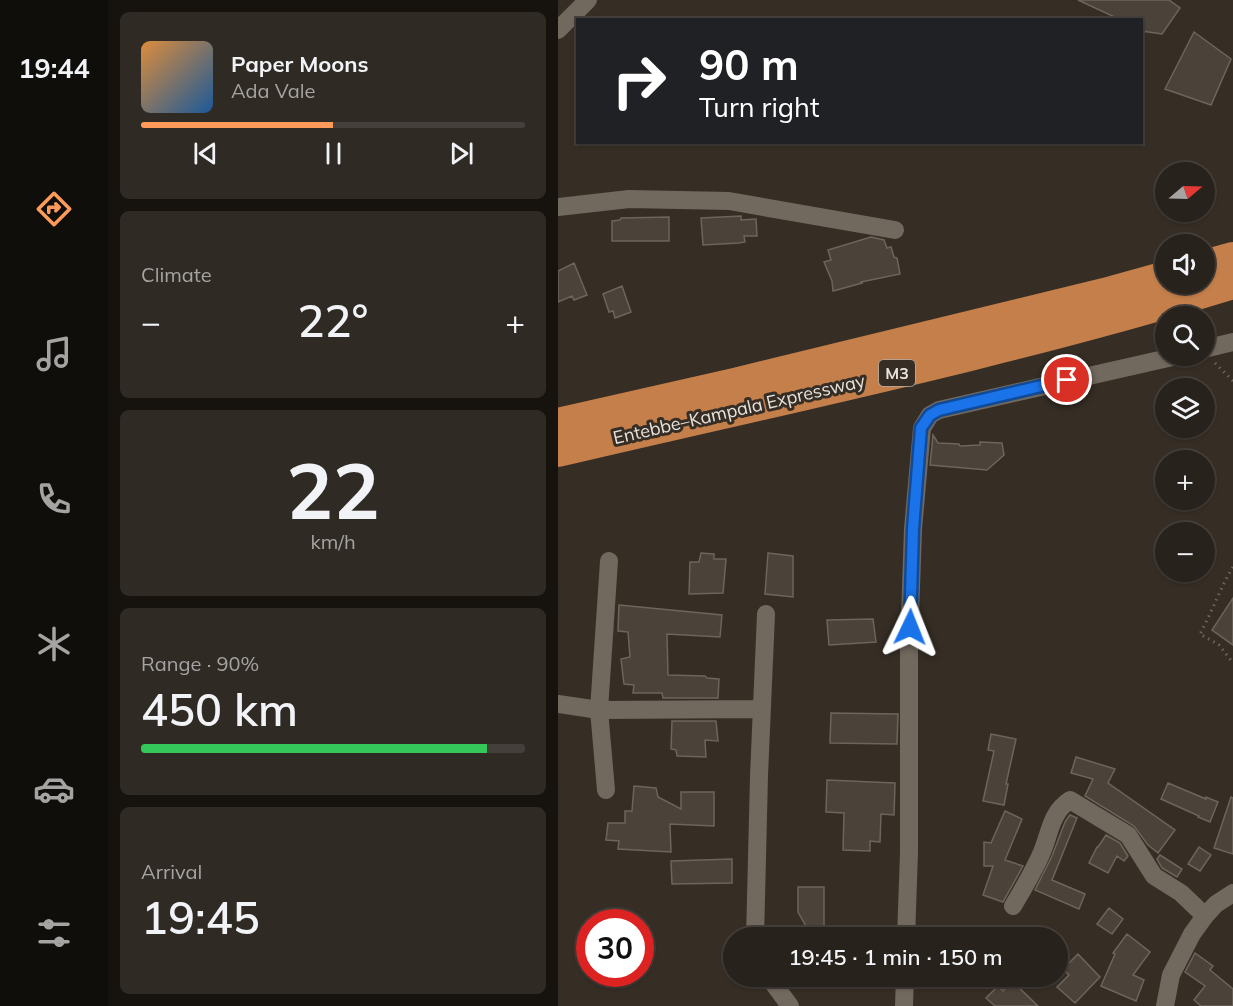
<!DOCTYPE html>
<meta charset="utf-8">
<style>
body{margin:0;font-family:Mulish,sans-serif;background:#302a25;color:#f1f3f6;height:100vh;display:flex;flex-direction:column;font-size:22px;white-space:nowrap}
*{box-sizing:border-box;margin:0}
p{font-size:20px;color:#a5a4a3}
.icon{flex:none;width:33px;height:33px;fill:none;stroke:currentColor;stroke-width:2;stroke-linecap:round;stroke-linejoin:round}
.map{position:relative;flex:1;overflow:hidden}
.side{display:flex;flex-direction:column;gap:12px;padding:12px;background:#16130f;width:450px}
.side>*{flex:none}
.hud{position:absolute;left:18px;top:18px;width:567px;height:126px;border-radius:0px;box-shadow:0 2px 4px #0004,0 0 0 2px #443f3b;background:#202124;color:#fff;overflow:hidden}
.needle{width:39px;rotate:71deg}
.buttons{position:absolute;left:597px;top:162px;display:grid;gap:12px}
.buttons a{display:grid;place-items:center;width:60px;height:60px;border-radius:50%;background:#28221c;box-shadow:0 2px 4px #0004,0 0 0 2px #443f3b;font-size:30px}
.speed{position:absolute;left:18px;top:909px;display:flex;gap:12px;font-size:30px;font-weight:700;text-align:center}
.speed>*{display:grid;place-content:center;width:78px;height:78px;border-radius:50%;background:#28221c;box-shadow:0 2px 4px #0004,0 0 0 2px #443f3b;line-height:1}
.speed .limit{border:9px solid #d22;background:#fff;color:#111}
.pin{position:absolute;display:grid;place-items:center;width:51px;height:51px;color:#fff;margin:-26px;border:3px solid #fff;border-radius:50%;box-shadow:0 2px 6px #0007}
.me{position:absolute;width:66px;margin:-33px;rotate:2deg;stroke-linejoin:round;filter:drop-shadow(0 0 4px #0008)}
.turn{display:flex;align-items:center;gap:21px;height:126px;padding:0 24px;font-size:27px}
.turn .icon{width:78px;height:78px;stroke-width:2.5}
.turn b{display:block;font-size:42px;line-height:51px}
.big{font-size:45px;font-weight:600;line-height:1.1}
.side .tile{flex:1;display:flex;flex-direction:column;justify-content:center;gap:9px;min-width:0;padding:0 21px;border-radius:9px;background:#302a25}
.side .dial{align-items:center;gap:0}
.dial b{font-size:78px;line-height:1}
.song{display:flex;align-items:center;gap:18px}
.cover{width:72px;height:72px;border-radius:9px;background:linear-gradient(135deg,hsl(30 70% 55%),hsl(210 70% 35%))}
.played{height:6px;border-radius:3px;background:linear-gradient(90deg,#ff9b5a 50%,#443f3b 50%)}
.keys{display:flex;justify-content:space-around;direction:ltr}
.heat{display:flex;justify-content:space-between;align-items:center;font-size:33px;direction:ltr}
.charge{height:9px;border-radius:4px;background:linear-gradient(90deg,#34c759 90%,#443f3b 0)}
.trip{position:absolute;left:165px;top:927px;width:345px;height:60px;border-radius:30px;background:#28221c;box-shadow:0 2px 4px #0004,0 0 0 2px #443f3b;font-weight:600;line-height:60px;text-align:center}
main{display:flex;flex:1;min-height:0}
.tab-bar{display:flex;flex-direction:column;width:108px;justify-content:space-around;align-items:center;background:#100e0b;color:#a5a4a3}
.tab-bar .icon{width:42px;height:42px}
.tab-bar .current{color:#ff9b5a}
.tab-bar b{font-size:27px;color:#f1f3f6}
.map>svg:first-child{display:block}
.building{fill:#4b4239;stroke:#6e645b;stroke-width:1.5}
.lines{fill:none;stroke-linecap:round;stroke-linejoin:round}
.path{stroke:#6d665e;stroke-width:3;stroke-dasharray:1.5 4.5;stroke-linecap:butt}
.minor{stroke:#71685e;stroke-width:18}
.motorway{stroke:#c47f4a;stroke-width:32}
.route-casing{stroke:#114b97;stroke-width:15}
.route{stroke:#1a73e8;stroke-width:10}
.labels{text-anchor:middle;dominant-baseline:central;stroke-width:6;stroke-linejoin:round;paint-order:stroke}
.shield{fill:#362e25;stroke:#b3ada6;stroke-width:1.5}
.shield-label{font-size:16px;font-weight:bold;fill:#e8e3dd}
.street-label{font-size:18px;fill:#e8e3dd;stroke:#362e25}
</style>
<main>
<nav class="tab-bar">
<b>19:44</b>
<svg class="icon current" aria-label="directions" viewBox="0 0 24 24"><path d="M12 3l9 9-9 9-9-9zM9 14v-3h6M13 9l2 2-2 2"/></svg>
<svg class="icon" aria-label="music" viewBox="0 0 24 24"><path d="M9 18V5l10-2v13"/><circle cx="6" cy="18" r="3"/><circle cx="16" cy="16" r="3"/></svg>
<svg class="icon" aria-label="phone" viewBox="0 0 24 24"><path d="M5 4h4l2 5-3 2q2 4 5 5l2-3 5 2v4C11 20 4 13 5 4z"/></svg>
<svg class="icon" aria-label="climate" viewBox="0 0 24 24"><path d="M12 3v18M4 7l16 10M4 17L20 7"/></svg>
<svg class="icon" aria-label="car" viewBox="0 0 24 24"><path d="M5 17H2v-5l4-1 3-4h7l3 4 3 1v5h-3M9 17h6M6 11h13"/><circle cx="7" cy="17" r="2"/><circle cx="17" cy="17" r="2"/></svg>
<svg class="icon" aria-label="filters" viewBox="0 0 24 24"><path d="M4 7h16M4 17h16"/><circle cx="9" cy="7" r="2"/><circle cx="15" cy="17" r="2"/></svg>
</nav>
<section class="side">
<div class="tile">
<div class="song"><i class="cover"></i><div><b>Paper Moons</b><p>Ada Vale</p></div></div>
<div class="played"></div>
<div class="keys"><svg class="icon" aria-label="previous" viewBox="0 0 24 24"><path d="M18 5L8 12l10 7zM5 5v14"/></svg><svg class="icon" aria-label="pause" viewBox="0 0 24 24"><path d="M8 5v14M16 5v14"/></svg><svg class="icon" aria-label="next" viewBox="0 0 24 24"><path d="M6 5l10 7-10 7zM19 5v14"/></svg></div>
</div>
<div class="tile"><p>Climate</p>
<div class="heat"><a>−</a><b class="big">22°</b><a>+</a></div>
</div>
<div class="tile dial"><b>22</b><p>km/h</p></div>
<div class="tile"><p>Range · 90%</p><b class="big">450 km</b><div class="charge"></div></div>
<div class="tile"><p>Arrival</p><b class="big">19:45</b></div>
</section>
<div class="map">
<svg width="675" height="1006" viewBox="0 0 675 1006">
<rect width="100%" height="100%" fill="#362e25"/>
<path class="building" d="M 520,0 L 611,0 L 622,8 L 604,34 L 584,31 L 584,20 L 563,20 Z
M 636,32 L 673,59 L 653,105 L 607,89 Z
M 183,216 L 183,220 L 198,219 L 199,236 L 186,236 L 187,242 L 181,243 L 145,245 L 143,218 Z
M 111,217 L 111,241 L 54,241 L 54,221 L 62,220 L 63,218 Z
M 313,237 L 326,240 L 329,248 L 333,247 L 336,257 L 339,258 L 342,274 L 303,282 L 304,283 L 275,291 L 274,281 L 266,262 L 273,260 L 270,250 Z
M 16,263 L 29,295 L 16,300 L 14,296 L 0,302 L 0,271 Z
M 64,286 L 73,312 L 57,318 L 55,311 L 51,312 L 45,294 Z
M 375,435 L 380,443 L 401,444 L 402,446 L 422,445 L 422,442 L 444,443 L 446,455 L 429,470 L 372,465 Z
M 143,553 L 156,554 L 156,559 L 168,559 L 165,593 L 131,594 L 132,562 L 141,562 Z
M 210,553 L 235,556 L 235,597 L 207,594 Z
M 675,598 L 675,645 L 654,630 Z
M 61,605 L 164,615 L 162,637 L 109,634 L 110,675 L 147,676 L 149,678 L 161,679 L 160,698 L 105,698 L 104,693 L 75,693 L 76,685 L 66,684 L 63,659 L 72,657 L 70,632 L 60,631 Z
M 315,619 L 318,642 L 271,645 L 269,620 Z
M 273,713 L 340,714 L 339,744 L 272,743 Z
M 114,721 L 158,721 L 160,741 L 147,740 L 148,757 L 119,756 L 118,750 L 113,749 Z
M 433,734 L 458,739 L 448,784 L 450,784 L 446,805 L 425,801 L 436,751 L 430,750 Z
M 518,757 L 557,769 L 550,783 L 617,830 L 600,853 L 590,845 L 576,826 L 527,796 L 535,779 L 513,773 Z
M 269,780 L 337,783 L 336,815 L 323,814 L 322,842 L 312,841 L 312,851 L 285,850 L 286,813 L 268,812 Z
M 610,783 L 648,799 L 648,797 L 660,802 L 652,822 L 640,817 L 641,816 L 603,799 Z
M 76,786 L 98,788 L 100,797 L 123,809 L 123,792 L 156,792 L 156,826 L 112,824 L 113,852 L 60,849 L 61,841 L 48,840 L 50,823 L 67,823 L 67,811 L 74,811 Z
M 673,797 L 675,798 L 675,854 L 656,848 Z
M 447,811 L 464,819 L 447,860 L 465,866 L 445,902 L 425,895 L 435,866 L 426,866 L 426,842 L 433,843 Z
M 512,815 L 519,818 L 494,880 L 527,894 L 521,909 L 477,890 L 494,856 L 507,822 Z
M 548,835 L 562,843 L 570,856 L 566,861 L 559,856 L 550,873 L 531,863 L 539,847 L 540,847 Z
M 641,847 L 653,855 L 642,871 L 630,864 Z
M 602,855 L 624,869 L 619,877 L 604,868 L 599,859 Z
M 174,859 L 174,883 L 114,884 L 113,861 Z
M 240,887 L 266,887 L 266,938 L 249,938 L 249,928 L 240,912 Z
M 551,908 L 565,919 L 554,934 L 539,924 Z
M 569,934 L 592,952 L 575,975 L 586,980 L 578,1001 L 543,986 L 557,954 L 555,953 Z
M 637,953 L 655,966 L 652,970 L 675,989 L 675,1006 L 643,1006 L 636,1000 L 647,986 L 627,972 Z
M 520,954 L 542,977 L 517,1003 L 499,987 L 511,975 L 505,969 Z
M 454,981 L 480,1006 L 437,1006 L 428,998 L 440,986 L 445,991 Z"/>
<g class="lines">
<path class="path" d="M 657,363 L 675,381
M 675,567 C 662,588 654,612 642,634 L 661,645 L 675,663"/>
<path class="minor" d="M 0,30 L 30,0
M 0,207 L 71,199 L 171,201 L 337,230
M 646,349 L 675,342
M 0,704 L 41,710 L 204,709
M 48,790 L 41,710 L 51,561
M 455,906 C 465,889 476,871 484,852 C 492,833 493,812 512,800 L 570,835 L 596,876 L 623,893 L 647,916
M 197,938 L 201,776 L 208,614
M 348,938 L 351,853 L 351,646 L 355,529 L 364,428 L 372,415 L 381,410 L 619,356
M 210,976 L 232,1006
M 346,1006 L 347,976
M 607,1006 L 613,975 L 634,934 L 647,916 L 658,904 L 675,893"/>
<path class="motorway" d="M 646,266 L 675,258
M 0,424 L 176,384 L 554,292 L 608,277
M 0,451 C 226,398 453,351 675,283"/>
</g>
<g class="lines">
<g class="route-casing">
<path id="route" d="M 352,627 L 355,529 L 363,428 L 372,415 L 381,410 L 509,380"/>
</g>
<use href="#route" class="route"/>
</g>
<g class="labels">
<rect class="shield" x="321" y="360" width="36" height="26" rx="4.5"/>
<g class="shield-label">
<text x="339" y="373">M3</text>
</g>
<g class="street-label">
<text transform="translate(181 409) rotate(-13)">Entebbe–Kampala Expressway</text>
</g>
</g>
</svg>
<div class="buttons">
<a><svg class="needle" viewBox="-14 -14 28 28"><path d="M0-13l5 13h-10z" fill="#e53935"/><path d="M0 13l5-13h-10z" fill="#a5a4a3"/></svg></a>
<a><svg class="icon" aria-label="sound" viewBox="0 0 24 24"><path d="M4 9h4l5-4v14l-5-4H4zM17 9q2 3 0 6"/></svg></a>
<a><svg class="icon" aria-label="search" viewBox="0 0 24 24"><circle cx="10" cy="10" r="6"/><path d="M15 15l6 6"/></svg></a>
<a><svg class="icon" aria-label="layers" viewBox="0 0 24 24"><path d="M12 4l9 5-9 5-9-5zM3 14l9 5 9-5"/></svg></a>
<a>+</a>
<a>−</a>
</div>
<div class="speed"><div class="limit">30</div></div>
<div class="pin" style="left:509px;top:380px;background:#d93025"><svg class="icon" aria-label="arrive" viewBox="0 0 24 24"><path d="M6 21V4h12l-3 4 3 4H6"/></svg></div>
<svg class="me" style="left:352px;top:627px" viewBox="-20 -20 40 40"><path d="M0-17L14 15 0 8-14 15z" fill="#1a73e8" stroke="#fff" stroke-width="4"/></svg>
<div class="trip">19:45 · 1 min · 150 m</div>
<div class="hud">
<div class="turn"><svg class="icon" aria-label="right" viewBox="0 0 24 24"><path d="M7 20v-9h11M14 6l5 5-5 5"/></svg><div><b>90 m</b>Turn right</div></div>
</div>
</div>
</main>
